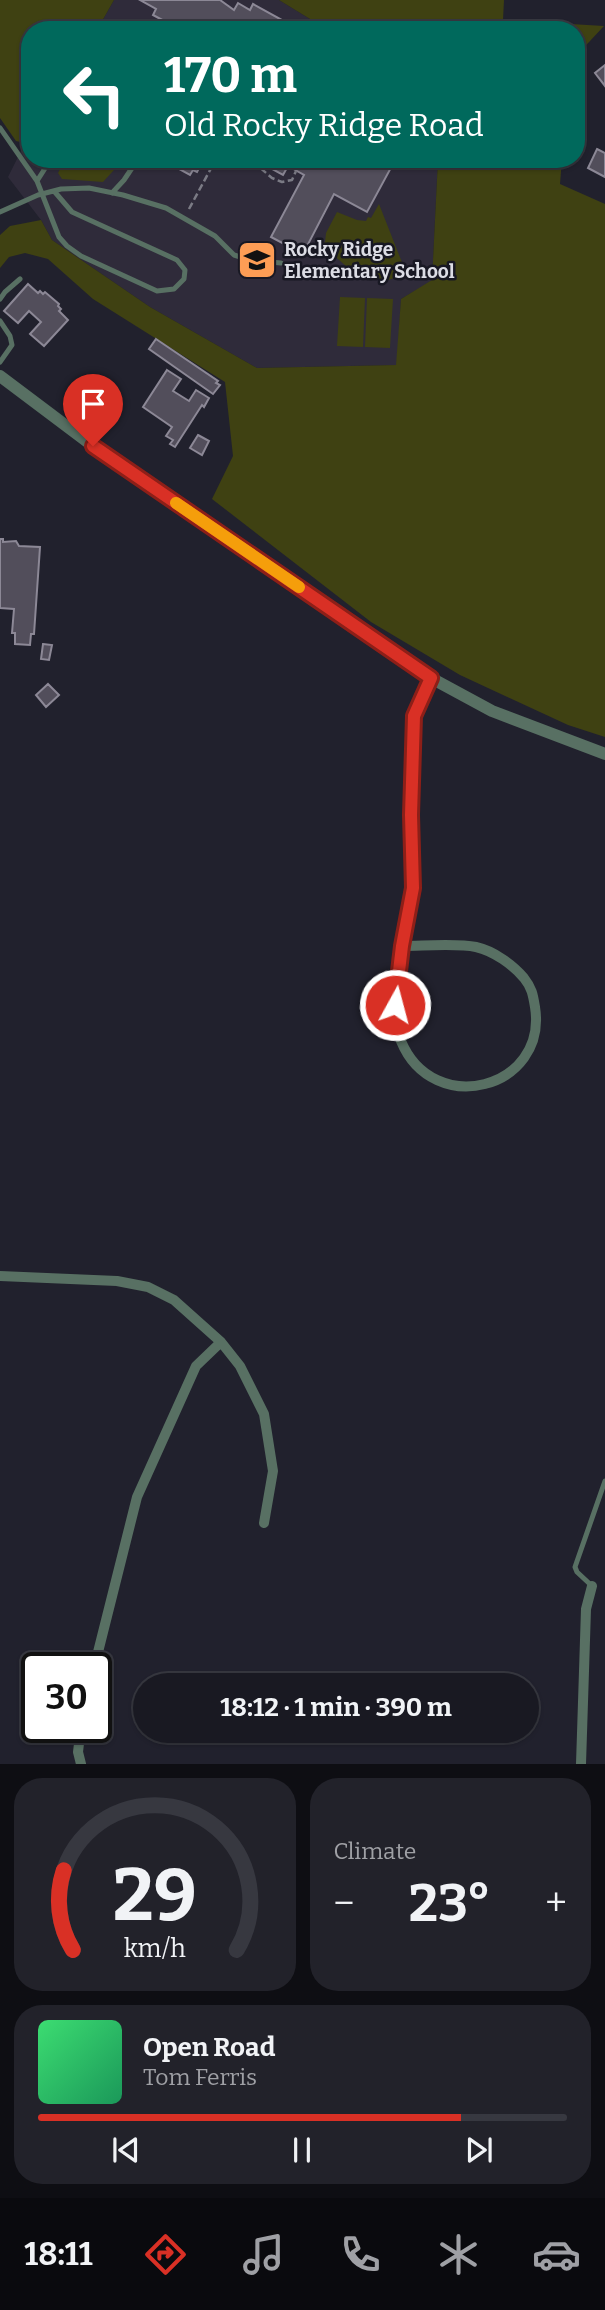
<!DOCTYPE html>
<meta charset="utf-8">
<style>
body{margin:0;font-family:Bitter,serif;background:#22222a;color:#f1f3f6;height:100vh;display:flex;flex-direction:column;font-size:26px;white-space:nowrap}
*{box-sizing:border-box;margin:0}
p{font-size:23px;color:#9fa0a5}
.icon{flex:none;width:38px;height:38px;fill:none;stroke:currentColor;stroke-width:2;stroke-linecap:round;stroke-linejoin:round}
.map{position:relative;height:1764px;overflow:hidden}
.details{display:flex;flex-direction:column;gap:14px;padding:14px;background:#0e0e13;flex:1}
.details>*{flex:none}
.guide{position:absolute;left:21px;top:21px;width:564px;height:147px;border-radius:28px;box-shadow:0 2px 5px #0004,0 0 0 2px #373840;background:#00695c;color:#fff;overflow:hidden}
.speed{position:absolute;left:21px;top:1652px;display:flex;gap:14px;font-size:35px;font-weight:700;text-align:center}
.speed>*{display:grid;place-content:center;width:91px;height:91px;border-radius:50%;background:#191922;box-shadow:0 2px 5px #0004,0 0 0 2px #373840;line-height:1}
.speed .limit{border:4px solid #111;border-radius:10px;background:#fff;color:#111}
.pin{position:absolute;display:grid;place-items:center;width:60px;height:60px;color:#fff;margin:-72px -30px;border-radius:50% 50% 50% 0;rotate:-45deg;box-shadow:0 0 7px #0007}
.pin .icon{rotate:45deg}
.me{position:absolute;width:77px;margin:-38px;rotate:7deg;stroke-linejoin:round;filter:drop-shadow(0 0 5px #0008)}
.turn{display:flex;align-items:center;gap:24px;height:147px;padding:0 28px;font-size:32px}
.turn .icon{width:91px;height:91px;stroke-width:2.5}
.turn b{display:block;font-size:49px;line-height:60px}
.big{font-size:52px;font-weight:700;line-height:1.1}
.details .card{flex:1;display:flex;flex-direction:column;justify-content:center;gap:10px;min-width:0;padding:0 24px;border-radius:28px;background:#22222a}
.details .dial{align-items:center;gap:0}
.dial svg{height:182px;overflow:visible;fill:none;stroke:#373840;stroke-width:7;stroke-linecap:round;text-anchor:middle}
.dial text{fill:#f1f3f6;stroke:none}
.song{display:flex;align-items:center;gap:21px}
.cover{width:84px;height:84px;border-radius:10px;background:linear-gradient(135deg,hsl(140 70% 55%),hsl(150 70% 35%))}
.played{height:7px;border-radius:4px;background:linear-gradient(90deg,#d93025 80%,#373840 80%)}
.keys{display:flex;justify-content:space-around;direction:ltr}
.heat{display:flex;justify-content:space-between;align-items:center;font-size:38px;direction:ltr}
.details .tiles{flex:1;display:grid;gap:14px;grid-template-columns:1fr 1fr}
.card:last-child{grid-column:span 2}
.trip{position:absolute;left:133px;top:1673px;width:406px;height:70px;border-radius:35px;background:#191922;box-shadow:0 2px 5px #0004,0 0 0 2px #373840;font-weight:700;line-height:70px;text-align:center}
.tabs{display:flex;height:112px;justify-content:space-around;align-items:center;background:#0a0a0e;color:#9fa0a5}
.tabs .icon{width:49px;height:49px}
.tabs .current{color:#d93025}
.tabs b{font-size:32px;color:#f1f3f6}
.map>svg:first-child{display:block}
.education{fill:#2f2b3a}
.green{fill:#3f4112}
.building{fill:#524e5b;stroke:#8c8896;stroke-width:2}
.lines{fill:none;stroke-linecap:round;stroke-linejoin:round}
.path{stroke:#7b7b85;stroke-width:2.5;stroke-dasharray:7 3.5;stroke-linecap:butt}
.service{stroke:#587063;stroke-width:5}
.minor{stroke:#587063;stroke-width:10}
.tertiary{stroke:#587063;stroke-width:12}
.route-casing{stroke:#8d1f18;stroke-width:18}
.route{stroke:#d93025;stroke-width:12}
.slow{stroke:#f59e0b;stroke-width:12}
.labels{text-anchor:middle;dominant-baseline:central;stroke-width:5;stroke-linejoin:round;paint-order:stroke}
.poi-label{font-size:19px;font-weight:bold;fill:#dcdde5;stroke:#181823;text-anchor:start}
</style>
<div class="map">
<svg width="605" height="1764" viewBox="0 0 605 1764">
<rect width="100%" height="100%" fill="#21212d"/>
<path class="education" d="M 114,0 L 279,0 L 328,30 L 97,30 Z
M 30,140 L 30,159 L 438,159 L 432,281 L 401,299 L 397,365 L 257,368 L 150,307 L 52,240 L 41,220 L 8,177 L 25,143 Z"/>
<path class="green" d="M 0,0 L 114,0 L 97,30 L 30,30 L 30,140 L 25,143 L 16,141 L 0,118 Z
M 279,0 L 504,0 L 503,20 L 604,26 L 576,56 L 576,30 L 328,30 Z
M 65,159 L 124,159 L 103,182 L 62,179 L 58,173 Z
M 438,159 L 562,159 L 560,184 L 605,204 L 605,737 L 568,725 L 460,675 L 371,622 L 212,499 L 233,456 L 225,382 L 93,299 L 48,259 L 25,253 L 9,257 L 0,268 L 0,235 L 10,226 L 41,220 L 52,240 L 150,307 L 257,368 L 396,365 L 401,299 L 432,280 Z
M 379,204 L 403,265 L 399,270 L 398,276 L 389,280 L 364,278 L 356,275 L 321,244 L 325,242 L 326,233 L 337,212 L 357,220 L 366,221 L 368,217 L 371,218 Z
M 340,297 L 365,298 L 363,347 L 337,346 Z
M 367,298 L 393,299 L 390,348 L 365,347 Z"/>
<path class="building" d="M 140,0 L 220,0 L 234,10 L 238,3 L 250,10 L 253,4 L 291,25 L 289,30 L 176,30 L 175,27 L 174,30 L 164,30 L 168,23 L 153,15 L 156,9 Z
M 605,65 L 605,86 L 595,73 Z
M 597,149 L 605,153 L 605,177 L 588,168 Z
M 161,159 L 204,159 L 197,172 L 193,170 L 190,175 Z
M 254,159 L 384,159 L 393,164 L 367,212 L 334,194 L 303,254 L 271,237 L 304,175 L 288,166 L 283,175 Z
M 28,284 L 38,293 L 40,291 L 43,294 L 45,292 L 59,304 L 58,306 L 61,309 L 59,311 L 68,320 L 44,346 L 30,334 L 41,322 L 29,311 L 18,323 L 4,311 Z
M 156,339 L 218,381 L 216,383 L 220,385 L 213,394 L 149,349 Z
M 167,370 L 181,379 L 173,391 L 189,401 L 196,390 L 209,398 L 204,407 L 202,405 L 175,447 L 170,444 L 173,440 L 166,436 L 172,427 L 143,407 Z
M 198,435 L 209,441 L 202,455 L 190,448 Z
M 0,539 L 3,539 L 3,542 L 16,541 L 19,546 L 40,547 L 34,634 L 31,634 L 30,645 L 15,644 L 15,633 L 12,633 L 14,609 L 0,608 Z
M 43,644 L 52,645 L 49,660 L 41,659 Z
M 48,684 L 59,695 L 46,707 L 36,695 Z"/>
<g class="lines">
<path class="path" d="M 231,159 L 258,166 L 272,178 L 282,182 L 292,180 L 296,171
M 189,209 L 216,159"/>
<path class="service" d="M 0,128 L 37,181 L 59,237 L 67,246 L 81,256 L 157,291 L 174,289 L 184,279 L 185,270 L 177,260 L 72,212 L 54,191
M 37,181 L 51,159
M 112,193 L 124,180 L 138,159
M 0,212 L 38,195 L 61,189 L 89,188 L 123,195 L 166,208 L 215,236 L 234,255 L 250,260 L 281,263
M 0,299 L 5,292 L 20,279
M 0,321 L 10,336 L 12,345 L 0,362
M 592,1586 L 577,1572 L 575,1567 L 605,1481"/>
<path class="minor" d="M 402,946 C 399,973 390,1015 401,1041 C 433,1119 548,1089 535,1007 C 533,995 532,988 524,978 C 513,965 494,951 476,947 C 457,943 423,946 402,946 L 413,888 L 411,815 L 414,716 L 431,678
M 0,1276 L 117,1281 L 148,1287 L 174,1300 L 221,1342 L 240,1366 L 264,1414 L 273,1471 L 264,1523
M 94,1668 L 137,1497 L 196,1366 L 221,1342
M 81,1727 L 78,1752 L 81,1764
M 581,1764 L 586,1609 L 592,1586"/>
<path class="tertiary" d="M 0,376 L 93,446 L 431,678 L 492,711 L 605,754"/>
</g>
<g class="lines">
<g class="route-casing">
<path id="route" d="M 93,446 L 431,678 L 414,716 L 411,815 L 413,888 L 402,946 L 395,1005"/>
</g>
<use href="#route" class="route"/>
<path class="slow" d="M 176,503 L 299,587"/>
</g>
<defs>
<g id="school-square" transform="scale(2.0125)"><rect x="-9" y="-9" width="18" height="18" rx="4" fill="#fd9d55" stroke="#181823"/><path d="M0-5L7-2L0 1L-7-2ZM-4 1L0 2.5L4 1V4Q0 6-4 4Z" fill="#111"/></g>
</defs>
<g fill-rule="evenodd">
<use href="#school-square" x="257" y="260"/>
</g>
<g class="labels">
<g class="poi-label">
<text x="284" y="249">Rocky Ridge<tspan x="284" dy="22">Elementary School</tspan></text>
</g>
</g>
</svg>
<div class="speed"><div class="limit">30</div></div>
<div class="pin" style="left:93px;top:446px;background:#d93025"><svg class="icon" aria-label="arrive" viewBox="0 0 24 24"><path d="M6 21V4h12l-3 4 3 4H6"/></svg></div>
<svg class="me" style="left:395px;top:1005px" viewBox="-20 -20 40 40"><circle r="17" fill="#d93025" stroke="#fff" stroke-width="3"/><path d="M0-11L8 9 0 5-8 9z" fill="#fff"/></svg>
<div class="trip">18:12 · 1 min · 390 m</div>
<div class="guide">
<div class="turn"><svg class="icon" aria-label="left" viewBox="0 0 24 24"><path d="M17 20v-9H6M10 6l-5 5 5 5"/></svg><div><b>170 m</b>Old Rocky Ridge Road</div></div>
</div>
</div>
<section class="details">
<div class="tiles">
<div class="card dial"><svg viewBox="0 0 100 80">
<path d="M14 69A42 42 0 1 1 86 69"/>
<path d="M14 69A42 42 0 0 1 10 34" stroke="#d93025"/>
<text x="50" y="56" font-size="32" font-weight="700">29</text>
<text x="50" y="72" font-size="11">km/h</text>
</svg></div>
<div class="card"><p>Climate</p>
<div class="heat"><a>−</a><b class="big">23°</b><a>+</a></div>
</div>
<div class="card">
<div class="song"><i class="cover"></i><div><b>Open Road</b><p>Tom Ferris</p></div></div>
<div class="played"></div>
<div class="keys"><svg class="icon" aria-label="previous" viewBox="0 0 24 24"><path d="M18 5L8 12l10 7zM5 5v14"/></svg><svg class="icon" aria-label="pause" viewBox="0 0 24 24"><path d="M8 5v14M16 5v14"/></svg><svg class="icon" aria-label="next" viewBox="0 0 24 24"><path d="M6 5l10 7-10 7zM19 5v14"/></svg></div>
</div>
</div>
</section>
<nav class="tabs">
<b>18:11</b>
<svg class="icon current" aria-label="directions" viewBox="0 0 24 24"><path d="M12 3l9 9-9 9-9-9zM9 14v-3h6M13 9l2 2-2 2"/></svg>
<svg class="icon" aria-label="music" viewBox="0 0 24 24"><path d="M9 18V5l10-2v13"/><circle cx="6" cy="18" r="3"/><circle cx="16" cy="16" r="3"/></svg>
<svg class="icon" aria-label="phone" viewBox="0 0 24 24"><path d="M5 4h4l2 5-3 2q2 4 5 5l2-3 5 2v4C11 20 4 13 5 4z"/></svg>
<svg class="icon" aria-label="climate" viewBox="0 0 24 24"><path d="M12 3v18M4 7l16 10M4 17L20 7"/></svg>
<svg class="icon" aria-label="car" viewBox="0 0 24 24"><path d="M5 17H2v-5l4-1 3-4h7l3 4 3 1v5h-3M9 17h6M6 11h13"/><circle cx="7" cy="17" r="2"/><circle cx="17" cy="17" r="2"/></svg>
</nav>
